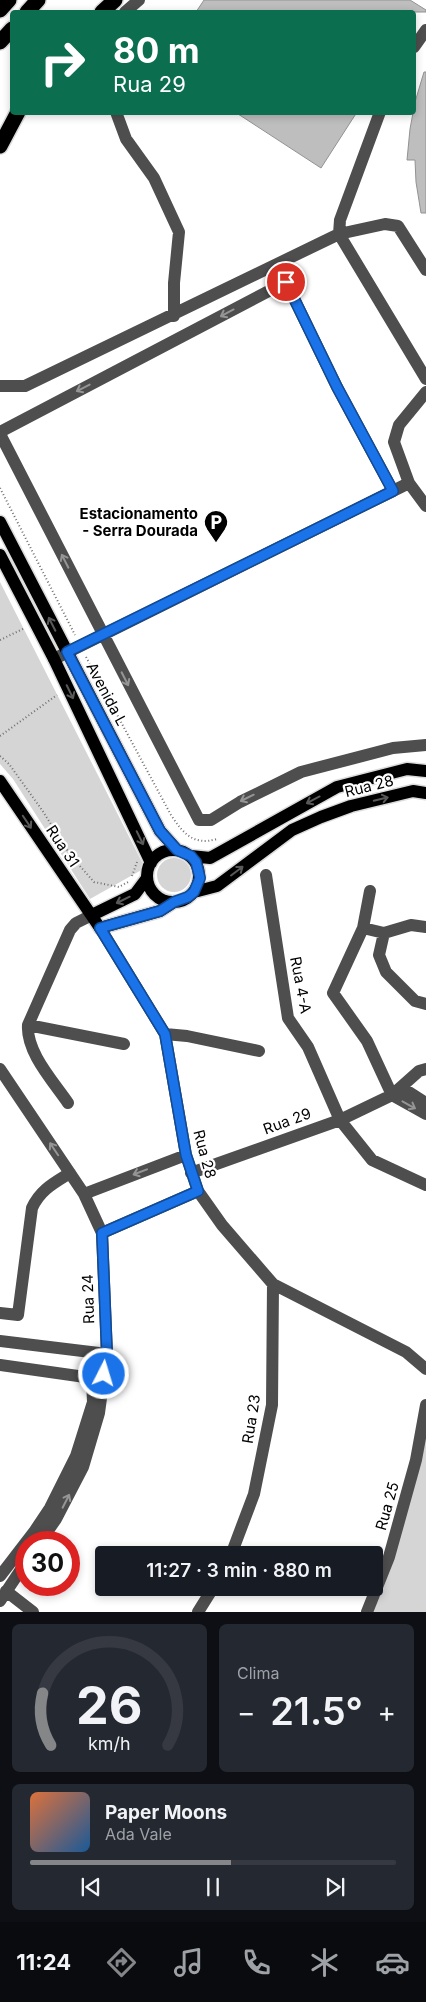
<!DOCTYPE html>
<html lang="pt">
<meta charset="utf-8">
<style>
body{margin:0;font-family:Inter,sans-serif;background:#242831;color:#f1f3f6;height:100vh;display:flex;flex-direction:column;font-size:19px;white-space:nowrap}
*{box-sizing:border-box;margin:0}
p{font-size:16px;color:#9ea1a6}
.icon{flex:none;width:28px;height:28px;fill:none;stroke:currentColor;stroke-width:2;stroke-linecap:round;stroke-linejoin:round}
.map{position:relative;height:1612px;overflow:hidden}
.drawer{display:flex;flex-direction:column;gap:12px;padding:12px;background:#0d0f14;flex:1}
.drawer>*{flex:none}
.hud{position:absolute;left:10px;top:10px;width:406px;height:105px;border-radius:5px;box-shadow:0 2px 8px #0003;background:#0b6e4f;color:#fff;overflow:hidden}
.speed{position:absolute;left:15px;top:1531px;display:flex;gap:10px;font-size:25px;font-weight:700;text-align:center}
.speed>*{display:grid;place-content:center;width:65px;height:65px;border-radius:50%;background:#171b24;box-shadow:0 2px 8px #0003;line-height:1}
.speed .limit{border:8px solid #d22;background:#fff;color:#111}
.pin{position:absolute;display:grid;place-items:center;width:42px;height:42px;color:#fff;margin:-21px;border:2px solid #fff;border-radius:50%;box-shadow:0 1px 5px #0007}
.me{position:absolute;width:55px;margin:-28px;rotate:5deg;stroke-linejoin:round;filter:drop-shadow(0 0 4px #0008)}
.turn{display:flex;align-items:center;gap:18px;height:105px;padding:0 20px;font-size:22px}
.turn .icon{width:65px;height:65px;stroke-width:2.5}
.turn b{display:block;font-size:35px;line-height:42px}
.big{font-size:38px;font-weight:600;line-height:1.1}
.drawer .tile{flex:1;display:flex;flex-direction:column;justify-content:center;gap:8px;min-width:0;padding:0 18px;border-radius:8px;background:#242831}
.drawer .dial{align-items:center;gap:0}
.dial svg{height:130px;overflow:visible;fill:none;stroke:#363941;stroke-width:7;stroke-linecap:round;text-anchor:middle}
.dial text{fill:#f1f3f6;stroke:none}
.song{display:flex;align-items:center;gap:15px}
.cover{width:60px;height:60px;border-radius:8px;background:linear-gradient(135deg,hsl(20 70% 55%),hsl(210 70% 35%))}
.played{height:5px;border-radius:2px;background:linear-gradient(90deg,#858687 55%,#363941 55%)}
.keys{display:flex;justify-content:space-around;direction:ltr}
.heat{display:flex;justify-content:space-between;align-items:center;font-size:28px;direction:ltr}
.drawer .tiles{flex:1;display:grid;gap:12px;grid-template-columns:1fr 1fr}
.tile:last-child{grid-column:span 2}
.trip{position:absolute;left:95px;top:1546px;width:288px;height:50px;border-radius:5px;background:#171b24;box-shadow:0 2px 8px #0003;font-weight:600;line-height:50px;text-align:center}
.menu{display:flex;height:80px;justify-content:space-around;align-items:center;background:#090b0e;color:#9ea1a6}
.menu .icon{width:35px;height:35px}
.menu .on{color:#858687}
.menu b{font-size:22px;color:#f1f3f6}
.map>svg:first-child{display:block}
.green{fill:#d5d5d5}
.building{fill:#bebebe;stroke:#929292}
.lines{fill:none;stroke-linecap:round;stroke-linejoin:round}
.major-casing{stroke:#dbdbdb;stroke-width:15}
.highway-casing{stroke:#dbdbdb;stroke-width:18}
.path{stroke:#707070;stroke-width:2;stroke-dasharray:1 2.5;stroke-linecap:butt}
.minor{stroke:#4e4e4e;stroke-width:12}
.major{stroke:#000;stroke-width:12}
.highway{stroke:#000;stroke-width:15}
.oneway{stroke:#959595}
.oneway2{stroke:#595959}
.route-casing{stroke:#114b97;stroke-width:12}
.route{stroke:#1a73e8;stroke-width:9}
.labels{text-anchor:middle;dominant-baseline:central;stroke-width:4.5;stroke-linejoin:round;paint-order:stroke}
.poi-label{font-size:15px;font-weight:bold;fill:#000;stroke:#fff;text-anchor:end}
.street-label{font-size:15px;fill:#000;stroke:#fff}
</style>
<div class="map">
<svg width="426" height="1612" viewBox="0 0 426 1612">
<rect width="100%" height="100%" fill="#fff"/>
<path class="green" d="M 0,582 L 145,868 L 90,899 L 13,779 L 0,764 Z
M157 875a17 17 0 1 1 34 0a17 17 0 1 1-34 0Z
M 426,1405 L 426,1612 L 364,1612 L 416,1460 Z"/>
<path class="building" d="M 204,0 L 410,0 L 426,10 L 426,12 L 196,12 Z
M 424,72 L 426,72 L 426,213 L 421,213 L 416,182 L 415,160 L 407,160 L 410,129 L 415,102 Z
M 235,112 L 357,112 L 321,168 Z"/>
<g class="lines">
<g class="major-casing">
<path id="major" d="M 0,522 L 160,831 L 177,850
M 0,555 L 54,659 L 151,863
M 0,781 L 100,928 L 160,911 L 174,902
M147 876a26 26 0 1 1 52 0a26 26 0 1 1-52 0Z
M 191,856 L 210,858 L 337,787 L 407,769 L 426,771
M 194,892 L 217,886 L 292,830 L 321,817 L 351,806 L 413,791 L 426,793
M 92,915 L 135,894 L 147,878"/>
</g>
<g class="highway-casing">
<path id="highway" d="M 0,10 L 9,0
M 27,12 L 38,0
M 102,12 L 115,0
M 0,42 L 12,29
M 0,146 L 18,112"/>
</g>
<path class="path" d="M 0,488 L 75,635
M 0,640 L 25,628
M 86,657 L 171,815 C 183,833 193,846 217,839
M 0,736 L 57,695
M 0,756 L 9,764 L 42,810 L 71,856 L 94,882 L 119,887 L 128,882
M 132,876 L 137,862"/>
<path class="minor" d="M 125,12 L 139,0
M 414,47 L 426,30
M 116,112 L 126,139 L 154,178 L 179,232 L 174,283 L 174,316
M 380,112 L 340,220 L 339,234 L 426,379
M 0,386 L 25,386 L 339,234 L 385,224 L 398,226 L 426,270
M 426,392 L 399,425 L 394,442 L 409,483 L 426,506
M 0,432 L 286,282 L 337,387 L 393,491
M 0,434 L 199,820 L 211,820 L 240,802 L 301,772 L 393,748 L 426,745
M 54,659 L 409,483
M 266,875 L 288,1018 L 308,1047 L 340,1120 L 372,1160 L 426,1185
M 370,891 L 363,928 L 333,993 L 367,1041 L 392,1095
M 100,928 L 165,1034 L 186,1155 L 198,1191 L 222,1225 L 273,1284 L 406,1352 L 426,1369
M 363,928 L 384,933 L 411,925 L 426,927
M 384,933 L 379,955 L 386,972 L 415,1001 L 426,1004
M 28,1025 L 124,1044
M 165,1034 L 187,1036 L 259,1051
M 0,1069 L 84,1194 L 102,1233 L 107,1354 L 99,1413 L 83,1467 L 56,1519 L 40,1542
M 401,1087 L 426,1103
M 392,1095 L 426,1114
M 68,1103 C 53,1081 26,1052 28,1025 L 70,930 L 76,923 L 92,915
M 191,1173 L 340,1120 L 392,1095 L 419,1071 L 426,1069
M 84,1194 L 186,1155
M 102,1233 L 198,1191
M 0,1313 L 18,1315 L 32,1208 C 40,1190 54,1183 70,1173
M 0,1341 L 107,1354
M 0,1365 L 85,1377 L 92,1381 L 93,1402 L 76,1456 L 50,1508 L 34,1532 L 0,1576
M 231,1555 L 254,1494 L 272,1405 L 273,1284
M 6,1591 L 33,1612
M 0,1601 L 26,1562
M 198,1612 L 213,1588
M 367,1612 L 389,1557 L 416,1460 L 426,1405"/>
<use href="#major" class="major"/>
<use href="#highway" class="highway"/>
</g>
<defs><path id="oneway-shaft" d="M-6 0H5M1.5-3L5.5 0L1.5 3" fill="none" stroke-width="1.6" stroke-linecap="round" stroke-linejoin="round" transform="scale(1.25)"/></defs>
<g class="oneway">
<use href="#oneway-shaft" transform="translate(227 313) rotate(152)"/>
<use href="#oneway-shaft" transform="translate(83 388) rotate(153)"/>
<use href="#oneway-shaft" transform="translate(65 561) rotate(-117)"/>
<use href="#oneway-shaft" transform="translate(125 679) rotate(63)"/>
<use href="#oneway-shaft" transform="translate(247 798) rotate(154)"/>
<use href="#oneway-shaft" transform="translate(409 1105) rotate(29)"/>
<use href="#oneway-shaft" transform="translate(54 1149) rotate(-124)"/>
<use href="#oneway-shaft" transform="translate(140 1172) rotate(159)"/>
<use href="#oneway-shaft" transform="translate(66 1501) rotate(-63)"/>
</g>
<g class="oneway2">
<use href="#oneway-shaft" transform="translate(52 624) rotate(-117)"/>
<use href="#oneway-shaft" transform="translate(70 692) rotate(64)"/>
<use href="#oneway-shaft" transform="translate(381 799) rotate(-14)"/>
<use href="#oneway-shaft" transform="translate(313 800) rotate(152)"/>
<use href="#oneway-shaft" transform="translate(27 822) rotate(56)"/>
<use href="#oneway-shaft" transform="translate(140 838) rotate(64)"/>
<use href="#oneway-shaft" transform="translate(237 871) rotate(-37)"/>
<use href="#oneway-shaft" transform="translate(123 900) rotate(154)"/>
</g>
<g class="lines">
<g class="route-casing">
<path id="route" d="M 104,1374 L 107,1354 L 102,1233 L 198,1191 L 186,1155 L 165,1034 L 100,928 L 160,911 L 174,902 L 188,897 L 194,892 L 200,878 L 196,862 L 191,856 L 177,850 L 160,831 L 67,652 L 393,491 L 337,387 L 286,282"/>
</g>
<use href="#route" class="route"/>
</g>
<defs>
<g id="parking-pin" transform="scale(1.25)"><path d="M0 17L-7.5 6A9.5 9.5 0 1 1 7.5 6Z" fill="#000" stroke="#fff"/><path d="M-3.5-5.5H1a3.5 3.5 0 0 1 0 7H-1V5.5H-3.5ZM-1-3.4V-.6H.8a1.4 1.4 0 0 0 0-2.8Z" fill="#fff"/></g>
</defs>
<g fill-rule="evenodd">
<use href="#parking-pin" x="216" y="522"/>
</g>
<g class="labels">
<g class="poi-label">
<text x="198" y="513">Estacionamento<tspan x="198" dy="17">- Serra Dourada</tspan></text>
</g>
<g class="street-label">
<text transform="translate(107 694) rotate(62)">Avenida L</text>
<text transform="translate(369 786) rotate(-14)">Rua 28</text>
<text transform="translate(63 846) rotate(56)">Rua 31</text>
<text transform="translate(301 985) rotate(79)">Rua 4-A</text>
<text transform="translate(287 1121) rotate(-20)">Rua 29</text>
<text transform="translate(205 1154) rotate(75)">Rua 28</text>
<text transform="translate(88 1299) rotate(-92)">Rua 24</text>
<text transform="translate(251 1419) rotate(-81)">Rua 23</text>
<text transform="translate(387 1506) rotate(-74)">Rua 25</text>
</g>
</g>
</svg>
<div class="speed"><div class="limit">30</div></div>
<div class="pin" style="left:286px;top:282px;background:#d93025"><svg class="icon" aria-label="arrive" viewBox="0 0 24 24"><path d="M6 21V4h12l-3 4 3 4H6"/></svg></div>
<svg class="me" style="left:104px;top:1374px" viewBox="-20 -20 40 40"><circle r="17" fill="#1a73e8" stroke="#fff" stroke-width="3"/><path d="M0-11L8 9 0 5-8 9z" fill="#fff"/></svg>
<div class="trip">11:27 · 3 min · 880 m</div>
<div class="hud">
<div class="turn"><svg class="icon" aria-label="right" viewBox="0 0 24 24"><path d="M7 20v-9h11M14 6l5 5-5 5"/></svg><div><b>80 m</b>Rua 29</div></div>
</div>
</div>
<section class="drawer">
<div class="tiles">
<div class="tile dial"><svg viewBox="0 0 100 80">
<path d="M14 69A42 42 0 1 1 86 69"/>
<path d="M14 69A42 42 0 0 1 9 37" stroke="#858687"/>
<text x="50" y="56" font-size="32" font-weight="700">26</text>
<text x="50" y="72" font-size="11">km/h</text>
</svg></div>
<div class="tile"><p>Clima</p>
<div class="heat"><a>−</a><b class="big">21.5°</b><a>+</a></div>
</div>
<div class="tile">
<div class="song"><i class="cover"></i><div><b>Paper Moons</b><p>Ada Vale</p></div></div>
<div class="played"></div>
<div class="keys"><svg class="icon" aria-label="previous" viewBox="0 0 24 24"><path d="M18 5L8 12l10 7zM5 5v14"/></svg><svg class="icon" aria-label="pause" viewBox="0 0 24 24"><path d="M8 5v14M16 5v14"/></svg><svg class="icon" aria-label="next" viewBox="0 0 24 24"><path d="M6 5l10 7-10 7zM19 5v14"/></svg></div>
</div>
</div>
</section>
<nav class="menu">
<b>11:24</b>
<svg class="icon on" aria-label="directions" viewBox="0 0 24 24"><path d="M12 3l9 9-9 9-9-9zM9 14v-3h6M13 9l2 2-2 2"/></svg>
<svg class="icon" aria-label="music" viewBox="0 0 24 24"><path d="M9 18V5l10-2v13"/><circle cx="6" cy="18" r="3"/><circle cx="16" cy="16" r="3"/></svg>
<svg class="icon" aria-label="phone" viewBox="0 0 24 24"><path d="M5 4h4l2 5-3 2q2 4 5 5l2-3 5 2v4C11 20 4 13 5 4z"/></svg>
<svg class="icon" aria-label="climate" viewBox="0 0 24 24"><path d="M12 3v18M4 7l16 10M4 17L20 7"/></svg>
<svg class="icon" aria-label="car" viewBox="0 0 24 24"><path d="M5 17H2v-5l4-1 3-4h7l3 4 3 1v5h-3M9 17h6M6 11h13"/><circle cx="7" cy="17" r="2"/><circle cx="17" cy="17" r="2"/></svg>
</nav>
